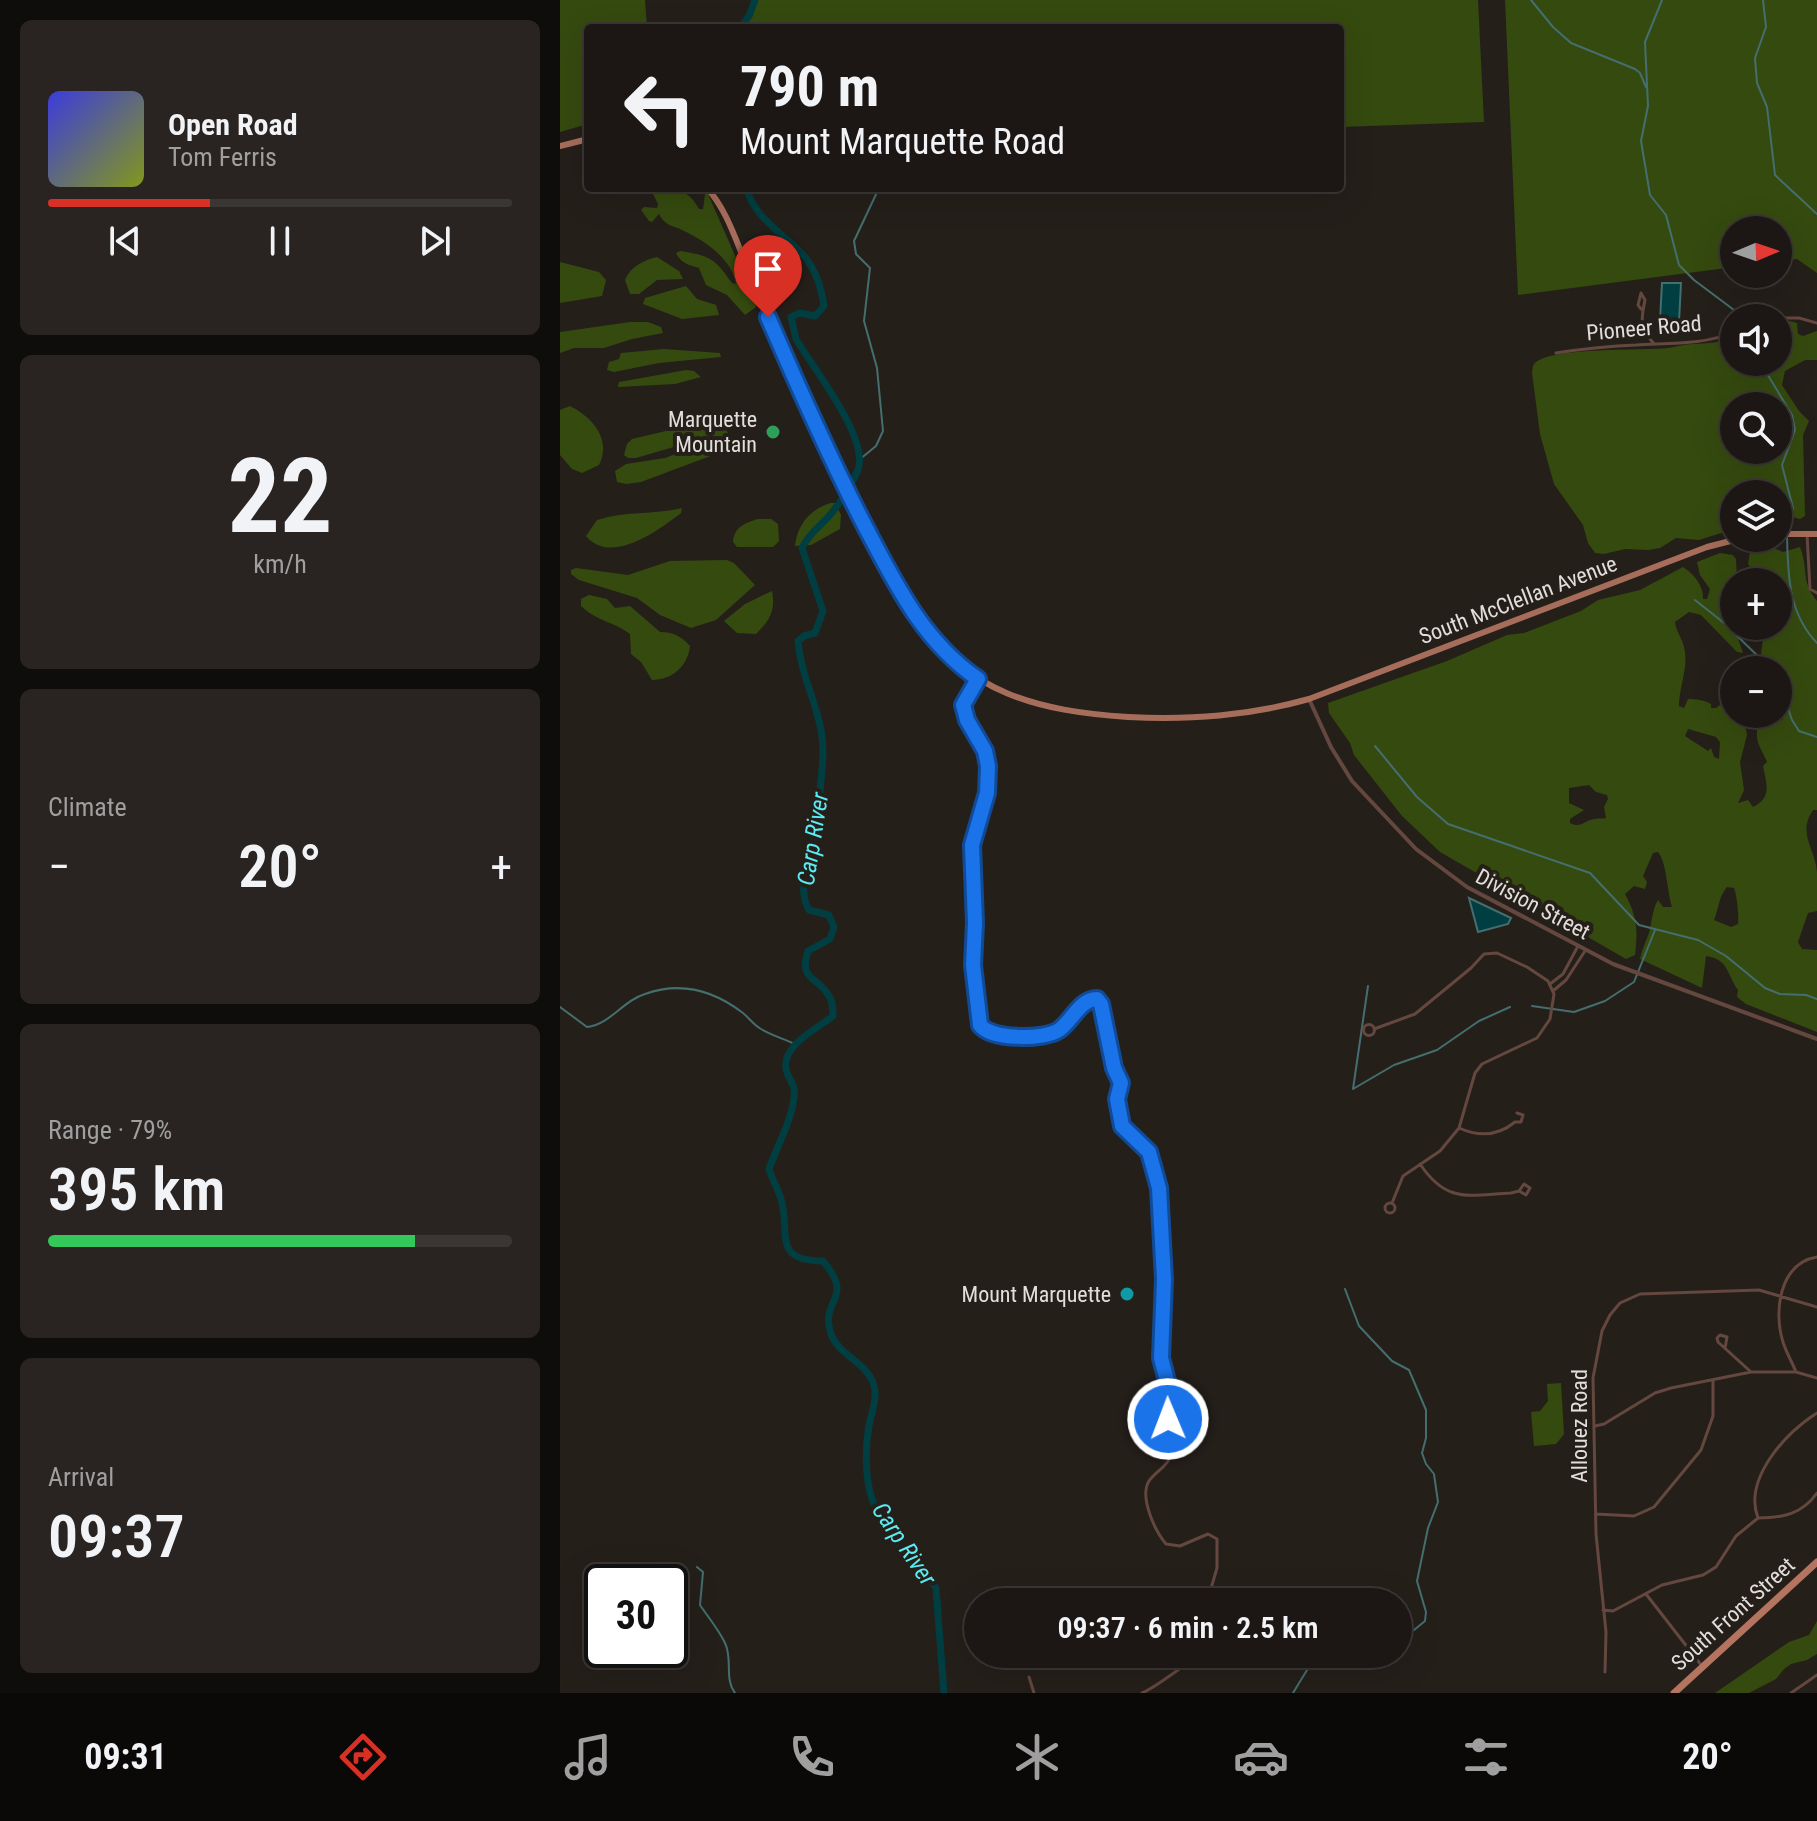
<!DOCTYPE html>
<meta charset="utf-8">
<style>
body{margin:0;font-family:"Roboto Condensed",sans-serif;background:#292422;color:#f1f3f6;height:100vh;display:flex;flex-direction:column;font-size:30px;white-space:nowrap}
*{box-sizing:border-box;margin:0}
p{font-size:26px;color:#a09fa0}
.icon{flex:none;width:44px;height:44px;fill:none;stroke:currentColor;stroke-width:2;stroke-linecap:round;stroke-linejoin:round}
.map{position:relative;flex:1;overflow:hidden}
.sheet{display:flex;flex-direction:column;gap:20px;padding:20px;background:#0f0d0b;width:560px}
.sheet>*{flex:none}
.top-card{position:absolute;left:24px;top:24px;width:760px;height:168px;border-radius:8px;box-shadow:0 8px 32px #0002,0 0 0 2px #3a3634;background:#1c1714;color:#f1f3f6;overflow:hidden}
.needle{width:52px;rotate:88deg}
.tools{position:absolute;left:1160px;top:216px;display:grid;gap:16px}
.tools a{display:grid;place-items:center;width:72px;height:72px;border-radius:50%;background:#1c1714;box-shadow:0 8px 32px #0002,0 0 0 2px #3a3634;font-size:40px}
.speed{position:absolute;left:24px;top:1564px;display:flex;gap:16px;font-size:40px;font-weight:700;text-align:center}
.speed>*{display:grid;place-content:center;width:104px;height:104px;border-radius:50%;background:#1c1714;box-shadow:0 8px 32px #0002,0 0 0 2px #3a3634;line-height:1}
.speed .limit{border:4px solid #111;border-radius:12px;background:#fff;color:#111}
.pin{position:absolute;display:grid;place-items:center;width:68px;height:68px;color:#fff;margin:-82px -34px;border-radius:50% 50% 50% 0;rotate:-45deg;box-shadow:0 0 8px #0007}
.pin .icon{rotate:45deg}
.me{position:absolute;width:88px;margin:-44px;rotate:359deg;stroke-linejoin:round;filter:drop-shadow(0 0 6px #0008)}
.turn{display:flex;align-items:center;gap:28px;height:168px;padding:0 24px;font-size:36px}
.turn .icon{width:104px;height:104px;stroke-width:2.5}
.turn b{display:block;font-size:56px;line-height:68px}
.big{font-size:60px;font-weight:600;line-height:1.1}
.sheet .card{flex:1;display:flex;flex-direction:column;justify-content:center;gap:12px;min-width:0;padding:0 28px;border-radius:12px;background:#292422}
.sheet .dial{align-items:center;gap:0}
.dial b{font-size:104px;line-height:1}
.song{display:flex;align-items:center;gap:24px}
.cover{width:96px;height:96px;border-radius:12px;background:linear-gradient(135deg,hsl(240 70% 55%),hsl(70 70% 35%))}
.played{height:8px;border-radius:4px;background:linear-gradient(90deg,#d93025 35%,#3a3634 35%)}
.keys{display:flex;justify-content:space-around;direction:ltr}
.heat{display:flex;justify-content:space-between;align-items:center;font-size:44px;direction:ltr}
.charge{height:12px;border-radius:6px;background:linear-gradient(90deg,#34c759 79%,#3a3634 0)}
.trip{position:absolute;left:404px;top:1588px;width:448px;height:80px;border-radius:40px;background:#1c1714;box-shadow:0 8px 32px #0002,0 0 0 2px #3a3634;font-weight:600;line-height:80px;text-align:center}
.dock{display:flex;height:128px;justify-content:space-around;align-items:center;background:#0b0908;color:#a09fa0}
.dock .icon{width:56px;height:56px}
.dock .on{color:#d93025}
.dock b{font-size:36px;color:#f1f3f6}
main{display:flex;flex:1;min-height:0}
.map>svg:first-child{display:block}
.green{fill:#354a0f;fill-rule:evenodd}
.water{fill:#003e41;stroke:#446e6f;stroke-width:2}
.lines{fill:none;stroke-linecap:round;stroke-linejoin:round}
.stream{stroke:#446e6f;stroke-width:2}
.river{stroke:#003e41;stroke-width:7}
.minor{stroke:#64473f;stroke-width:3}
.tertiary{stroke:#64473f;stroke-width:4}
.primary{stroke:#a76d5b;stroke-width:6}
.trunk{stroke:#b47460;stroke-width:7}
.route-casing{stroke:#114b97;stroke-width:20}
.route{stroke:#1a73e8;stroke-width:14}
.leisure-dot{fill:#2e9e5b;stroke:#251f1a;stroke-width:3}
.culture-dot{fill:#0f9aa8;stroke:#251f1a;stroke-width:3}
.labels{text-anchor:middle;dominant-baseline:central;stroke-width:8;stroke-linejoin:round;paint-order:stroke}
.street-label{font-size:22px;fill:#e3dedb;stroke:#251f1a}
.poi-label{font-size:22px;fill:#e3dedb;stroke:#251f1a;text-anchor:end}
.water-label{font-size:24px;font-style:italic;fill:#59ecf4;stroke:#251f1a}
</style>
<main>
<section class="sheet">
<div class="card">
<div class="song"><i class="cover"></i><div><b>Open Road</b><p>Tom Ferris</p></div></div>
<div class="played"></div>
<div class="keys"><svg class="icon" aria-label="previous" viewBox="0 0 24 24"><path d="M18 5L8 12l10 7zM5 5v14"/></svg><svg class="icon" aria-label="pause" viewBox="0 0 24 24"><path d="M8 5v14M16 5v14"/></svg><svg class="icon" aria-label="next" viewBox="0 0 24 24"><path d="M6 5l10 7-10 7zM19 5v14"/></svg></div>
</div>
<div class="card dial"><b>22</b><p>km/h</p></div>
<div class="card"><p>Climate</p>
<div class="heat"><a>−</a><b class="big">20°</b><a>+</a></div>
</div>
<div class="card"><p>Range · 79%</p><b class="big">395 km</b><div class="charge"></div></div>
<div class="card"><p>Arrival</p><b class="big">09:37</b></div>
</section>
<div class="map">
<svg width="1257" height="1693" viewBox="0 0 1257 1693">
<rect width="100%" height="100%" fill="#251f1a"/>
<path class="green" d="M 0,0 L 85,0 L 87,28 L 28,28 L 28,124 L 0,132 Z
M 195,0 L 918,0 L 924,122 L 780,127 L 780,28 L 180,28 L 189,16 Z
M 945,0 L 1257,0 L 1257,273 L 1237,259 L 1218,261 L 1218,230 L 1174,230 L 1174,267 L 958,295 Z
M 84,188 C 108,188 127,185 139,209 L 143,209 L 145,194 L 148,194 L 195,301 L 196,307 L 185,315 L 167,295 L 146,285 L 139,268 C 130,265 121,264 116,253 L 120,251 C 151,256 154,258 172,283 L 176,284 C 172,259 145,241 124,231 C 113,225 106,227 99,214 L 92,222 L 89,221 L 81,210 L 84,207 L 97,208 L 98,204 L 93,194 Z
M 97,257 L 119,271 L 123,279 L 97,280 L 79,294 L 70,294 L 65,280 C 70,267 84,260 97,257 Z
M 0,262 L 39,272 L 46,280 L 42,296 L 0,303 Z
M 126,286 L 137,299 L 156,305 L 159,315 L 122,319 L 83,304 L 85,298 Z
M 1218,318 L 1237,323 L 1238,334 L 1243,336 L 1257,331 L 1257,360 L 1245,360 L 1225,371 L 1222,385 L 1239,411 L 1249,421 L 1243,435 L 1245,516 L 1240,519 L 1228,516 L 1218,517 L 1218,494 L 1174,494 L 1174,529 L 1139,540 L 1116,538 L 1100,548 L 1088,550 L 1065,549 L 1044,554 L 1035,553 L 1028,543 L 1023,525 L 994,484 L 980,434 L 972,373 C 973,368 972,365 976,362 C 996,347 1080,351 1108,348 C 1116,347 1124,344 1133,344 C 1148,343 1160,344 1174,335 L 1174,362 L 1218,362 ZM 1174,406 L 1218,406 L 1218,450 L 1174,450 Z
M 70,322 L 88,322 L 101,327 L 103,333 L 72,339 L 44,348 L 14,348 L 0,353 L 0,332 Z
M 104,349 L 160,353 L 161,357 L 99,363 L 54,372 L 47,370 L 49,362 L 59,359 L 61,353 Z
M 126,370 L 134,371 L 141,377 L 115,384 L 58,387 L 59,382 Z
M 10,406 C 32,417 52,439 39,465 L 22,473 L 12,469 L 0,455 L 0,410 Z
M 158,421 L 163,424 L 168,433 L 163,438 L 141,439 L 76,458 L 68,458 L 64,455 L 67,444 L 72,439 L 144,422 Z
M 144,443 L 154,443 L 161,452 L 81,482 L 66,484 L 57,482 L 55,471 L 66,464 L 105,458 Z
M 271,503 L 275,503 L 281,515 L 280,529 L 251,545 L 235,546 C 237,525 250,509 271,503 Z
M 122,508 L 121,513 C 99,530 51,566 26,536 L 37,520 C 64,511 93,515 122,508 Z
M 198,519 L 211,519 L 218,524 L 219,541 L 213,547 L 177,547 L 173,542 C 174,527 185,523 198,519 Z
M 1209,546 L 1223,552 L 1240,547 C 1249,570 1240,580 1257,601 L 1257,810 L 1253,810 C 1237,834 1255,848 1257,872 C 1257,885 1257,898 1257,911 L 1248,913 L 1238,942 L 1242,949 L 1257,950 L 1257,1032 L 1186,1004 L 1177,997 L 1178,990 C 1167,975 1169,959 1146,956 L 1142,988 L 1080,959 C 1082,949 1086,941 1089,933 C 1092,922 1092,910 1098,900 L 1103,907 L 1112,907 C 1107,891 1107,863 1098,852 L 1093,853 L 1083,876 L 1087,882 L 1085,889 L 1074,886 L 1065,894 C 1077,916 1078,930 1075,955 L 1066,959 L 880,852 L 842,816 L 794,755 L 790,743 L 769,713 L 768,703 L 887,661 L 947,635 L 964,633 L 1021,611 L 1038,600 L 1080,590 L 1123,567 C 1134,574 1144,586 1143,599 L 1147,599 L 1150,589 L 1140,575 L 1137,562 L 1160,553 L 1173,555 L 1176,559 L 1177,581 L 1174,582 L 1174,626 L 1183,653 L 1177,652 L 1141,615 L 1129,612 L 1115,622 C 1116,631 1122,638 1124,647 C 1129,667 1119,686 1119,706 L 1124,708 L 1128,699 C 1135,699 1145,700 1151,704 L 1151,708 L 1156,708 L 1167,699 L 1174,703 L 1174,714 L 1183,714 L 1187,735 L 1180,762 L 1184,790 L 1178,803 L 1188,800 L 1193,807 C 1213,797 1206,783 1203,766 L 1207,762 C 1201,747 1193,741 1199,722 L 1206,717 L 1217,721 L 1223,720 L 1218,698 L 1218,670 L 1207,670 L 1201,653 L 1205,626 L 1218,626 L 1218,582 L 1202,582 L 1187,576 L 1187,572 L 1191,568 L 1188,564 L 1190,552 ZM 1128,729 L 1156,737 L 1160,742 L 1159,759 L 1154,757 L 1151,748 L 1148,751 L 1125,736 ZM 1029,785 L 1036,792 L 1047,795 L 1048,799 L 1044,807 L 1046,818 C 1043,819 1039,818 1035,819 C 1024,820 1022,829 1010,823 L 1010,819 L 1024,810 L 1009,803 L 1009,788 ZM 1167,887 L 1174,888 C 1177,895 1179,917 1178,924 L 1171,927 L 1154,920 C 1159,908 1158,898 1167,887 Z
M 167,560 L 174,563 L 195,585 L 156,620 L 131,628 L 100,615 L 77,598 L 19,580 L 11,574 L 11,570 L 16,568 L 68,575 L 110,561 Z
M 212,591 C 216,611 209,621 196,634 L 177,633 L 164,621 L 185,604 Z
M 29,595 L 47,599 L 55,608 L 70,606 L 100,632 C 113,632 121,636 130,646 C 128,666 112,680 92,680 L 81,662 L 71,654 L 70,634 C 53,621 38,622 21,606 L 21,599 Z
M 1001,1383 L 1004,1434 L 996,1444 L 974,1446 L 971,1412 L 980,1411 L 988,1401 L 987,1384 Z
M 1257,1621 L 1257,1654 L 1247,1660 L 1231,1664 L 1224,1669 L 1216,1679 L 1189,1693 L 1155,1693 L 1229,1642 L 1249,1635 Z"/>
<path class="water" d="M 1102,283 L 1121,283 L 1119,322 L 1100,321 Z
M 909,898 L 951,918 L 948,924 L 918,932 Z"/>
<g class="lines">
<path class="stream" d="M 971,0 L 993,27 L 1011,43 L 1075,69 L 1080,73 L 1086,87
M 1102,0 L 1085,42 L 1088,106 L 1081,141 L 1090,195 L 1106,215 L 1119,265 L 1134,280 L 1174,310 L 1176,318
M 1203,0 L 1206,27 L 1195,58 L 1197,83 L 1207,107 L 1215,175 L 1257,214
M 436,188 L 437,188
M 1200,362 L 1232,415 L 1235,430 L 1222,465 L 1233,508 L 1228,530
M 299,460 L 316,446 L 323,431 L 317,368 L 304,321 L 310,268 L 296,254 L 294,241 L 319,188
M 1227,536 C 1228,575 1228,613 1257,643
M 1135,600 L 1164,623 L 1212,670
M 1218,679 L 1232,720 L 1239,731 L 1257,737
M 815,746 L 857,797 L 888,824 L 1030,873 L 1079,925 L 1138,940 L 1166,956 L 1205,988 L 1220,994 L 1246,995 L 1257,999
M 808,986 L 793,1089 L 834,1065 L 877,1050 L 919,1021 L 950,1007
M 972,1006 L 1014,1012 L 1045,1001 L 1074,982 L 1095,930
M 0,1007 L 27,1027 C 51,1024 62,1001 85,994 C 121,981 153,990 183,1013 C 189,1018 194,1025 201,1029 C 211,1035 224,1039 235,1044
M 785,1289 L 799,1326 L 832,1361 L 849,1370 L 866,1410 L 866,1438 L 862,1453 L 866,1464 L 874,1474 L 878,1502 L 868,1528 L 857,1581 L 866,1612 L 865,1621 L 854,1630 L 838,1635
M 137,1567 L 143,1572 L 140,1605 C 148,1617 159,1630 165,1643 C 173,1659 164,1679 175,1693
M 733,1693 L 747,1670 L 764,1654"/>
<path class="river" d="M 180,28 L 189,16 L 195,0
M 186,188 C 195,217 218,230 238,250 C 254,264 261,285 264,306 L 255,316 L 240,313 L 231,317 L 236,339 C 254,369 305,433 299,466 C 298,474 280,503 274,510 C 264,524 250,531 242,548 L 263,611 L 255,633 L 244,636 L 238,641 C 241,675 255,698 261,730 C 265,751 262,770 260,791 C 260,799 261,807 260,816 C 257,845 233,882 249,910 L 269,915 L 274,927 L 270,939 L 248,951 C 238,981 258,976 269,996 C 273,1002 273,1009 273,1016 C 257,1029 222,1045 226,1069 C 229,1082 236,1083 234,1098 C 231,1122 217,1146 209,1169 C 212,1179 218,1189 221,1199 C 231,1232 211,1261 263,1261 C 296,1300 259,1298 271,1334 C 280,1358 312,1363 315,1391 C 316,1407 311,1411 309,1426 C 305,1447 305,1478 312,1499 C 320,1520 337,1544 352,1561 C 360,1572 369,1576 376,1588 L 384,1693"/>
<path class="minor" d="M 1081,309 L 1078,305 L 1081,293 L 1085,300 C 1081,320 1079,326 1094,344
M 1206,318 L 1239,318 L 1257,323
M 996,353 C 1022,349 1049,346 1076,345 C 1107,343 1145,345 1174,332
M 1247,534 L 1250,589 L 1257,593
M 418,679 L 403,705 L 407,720 L 425,751 L 428,780 L 427,793 L 412,845 L 413,965 L 418,1017 L 420,1025 L 429,1033 C 456,1039 489,1040 510,1020 C 518,1012 523,1002 534,998 L 541,1004 L 554,1068 L 561,1083 L 557,1099 L 562,1126 L 589,1152 L 599,1188 L 604,1279 L 601,1358 L 607,1381 L 611,1456 C 606,1468 596,1471 589,1481 C 579,1497 595,1531 606,1544 L 620,1546 L 648,1534 L 657,1539 L 657,1568 L 647,1602
M 990,984 L 1003,974 L 1018,946
M 993,991 L 1006,980 L 1025,951
M803.5 1030a5.5 5.5 0 1 1 11 0a5.5 5.5 0 1 1-11 0Z
M 814,1029 L 855,1014 L 911,968 L 924,954 L 937,953 L 967,967 L 988,981 L 994,994 L 990,1019 L 977,1038 L 922,1064 L 915,1073 L 899,1128 L 880,1151 L 843,1176 L 832,1203
M 899,1128 C 919,1137 938,1136 955,1122 L 961,1122 L 963,1115 L 957,1113
M 860,1164 C 887,1204 908,1195 951,1193 L 959,1191 L 964,1184 L 970,1188 L 966,1195 L 959,1191
M825 1208a5 5 0 1 1 10 0a5 5 0 1 1-10 0Z
M 1165,1348 L 1167,1337 L 1160,1335 L 1157,1338 L 1158,1342 L 1191,1372
M 1236,1372 C 1232,1362 1226,1352 1223,1342 C 1213,1311 1220,1263 1257,1257
M 1035,1426 L 1044,1424 L 1095,1393 L 1111,1388 L 1191,1372 L 1236,1372 L 1257,1378
M 1036,1514 L 1074,1516 L 1094,1507 L 1141,1450 L 1153,1416 L 1153,1381
M 1198,1518 C 1183,1479 1226,1432 1257,1413
M 1086,1594 L 1142,1666
M 1043,1610 L 1053,1611 L 1102,1585 L 1143,1575 L 1156,1567 L 1176,1536 L 1198,1518 C 1223,1518 1242,1514 1257,1493
M 1045,1672 L 1046,1632 L 1036,1534 L 1033,1378 L 1042,1331 L 1050,1315 L 1060,1303 L 1080,1294 L 1199,1290 L 1257,1307
M 469,1677 L 474,1693
M 582,1693 C 597,1687 624,1665 640,1654
M 1231,1693 L 1257,1675"/>
<path class="tertiary" d="M 749,699 L 771,747 L 792,781 L 856,849 L 907,887 L 1053,964 L 1257,1039"/>
<path class="primary" d="M 0,146 L 28,139
M 147,188 C 166,209 175,238 186,264 C 200,297 214,331 228,365 C 251,421 279,475 307,529 C 322,557 335,587 353,614 C 407,694 478,711 568,717 C 631,720 688,716 749,699 L 1147,547 L 1182,538
M 1218,534 L 1257,534"/>
<path class="trunk" d="M 1114,1693 L 1257,1562"/>
</g>
<g class="lines">
<g class="route-casing">
<path id="route" d="M 208,317 C 239,389 270,459 306,528 C 336,585 363,641 418,679 L 403,705 L 407,720 L 425,751 L 428,766 L 427,793 L 412,845 L 415,923 L 413,965 L 420,1025 C 431,1040 484,1040 499,1030 C 512,1021 520,999 537,999 L 541,1004 L 554,1068 L 561,1083 L 557,1099 L 562,1126 L 589,1152 L 599,1188 L 604,1279 L 601,1358 L 607,1381 L 608,1419"/>
</g>
<use href="#route" class="route"/>
</g>
<circle class="leisure-dot" cx="213" cy="432" r="8"/>
<circle class="culture-dot" cx="567" cy="1294" r="8"/>
<g class="labels">
<g class="street-label">
<text transform="translate(1084 328) rotate(-5)">Pioneer Road</text>
<text transform="translate(958 600) rotate(-21)">South McClellan Avenue</text>
<text transform="translate(973 904) rotate(28)">Division Street</text>
<text transform="translate(1019 1426) rotate(-90)">Allouez Road</text>
<text transform="translate(1173 1614) rotate(-42)">South Front Street</text>
</g>
<g class="poi-label">
<text x="197" y="419">Marquette<tspan x="197" dy="25">Mountain</tspan></text>
<text x="551" y="1294">Mount Marquette</text>
</g>
<g class="water-label">
<text transform="translate(253 839) rotate(-81)">Carp River</text>
<text transform="translate(344 1544) rotate(56)">Carp River</text>
</g>
</g>
</svg>
<div class="tools">
<a><svg class="needle" viewBox="-14 -14 28 28"><path d="M0-13l5 13h-10z" fill="#e53935"/><path d="M0 13l5-13h-10z" fill="#a09fa0"/></svg></a>
<a><svg class="icon" aria-label="sound" viewBox="0 0 24 24"><path d="M4 9h4l5-4v14l-5-4H4zM17 9q2 3 0 6"/></svg></a>
<a><svg class="icon" aria-label="search" viewBox="0 0 24 24"><circle cx="10" cy="10" r="6"/><path d="M15 15l6 6"/></svg></a>
<a><svg class="icon" aria-label="layers" viewBox="0 0 24 24"><path d="M12 4l9 5-9 5-9-5zM3 14l9 5 9-5"/></svg></a>
<a>+</a>
<a>−</a>
</div>
<div class="speed"><div class="limit">30</div></div>
<div class="pin" style="left:208px;top:317px;background:#d93025"><svg class="icon" aria-label="arrive" viewBox="0 0 24 24"><path d="M6 21V4h12l-3 4 3 4H6"/></svg></div>
<svg class="me" style="left:608px;top:1419px" viewBox="-20 -20 40 40"><circle r="17" fill="#1a73e8" stroke="#fff" stroke-width="3"/><path d="M0-11L8 9 0 5-8 9z" fill="#fff"/></svg>
<div class="trip">09:37 · 6 min · 2.5 km</div>
<div class="top-card">
<div class="turn"><svg class="icon" aria-label="left" viewBox="0 0 24 24"><path d="M17 20v-9H6M10 6l-5 5 5 5"/></svg><div><b>790 m</b>Mount Marquette Road</div></div>
</div>
</div>
</main>
<nav class="dock">
<b>09:31</b>
<svg class="icon on" aria-label="directions" viewBox="0 0 24 24"><path d="M12 3l9 9-9 9-9-9zM9 14v-3h6M13 9l2 2-2 2"/></svg>
<svg class="icon" aria-label="music" viewBox="0 0 24 24"><path d="M9 18V5l10-2v13"/><circle cx="6" cy="18" r="3"/><circle cx="16" cy="16" r="3"/></svg>
<svg class="icon" aria-label="phone" viewBox="0 0 24 24"><path d="M5 4h4l2 5-3 2q2 4 5 5l2-3 5 2v4C11 20 4 13 5 4z"/></svg>
<svg class="icon" aria-label="climate" viewBox="0 0 24 24"><path d="M12 3v18M4 7l16 10M4 17L20 7"/></svg>
<svg class="icon" aria-label="car" viewBox="0 0 24 24"><path d="M5 17H2v-5l4-1 3-4h7l3 4 3 1v5h-3M9 17h6M6 11h13"/><circle cx="7" cy="17" r="2"/><circle cx="17" cy="17" r="2"/></svg>
<svg class="icon" aria-label="filters" viewBox="0 0 24 24"><path d="M4 7h16M4 17h16"/><circle cx="9" cy="7" r="2"/><circle cx="15" cy="17" r="2"/></svg>
<b>20°</b>
</nav>
